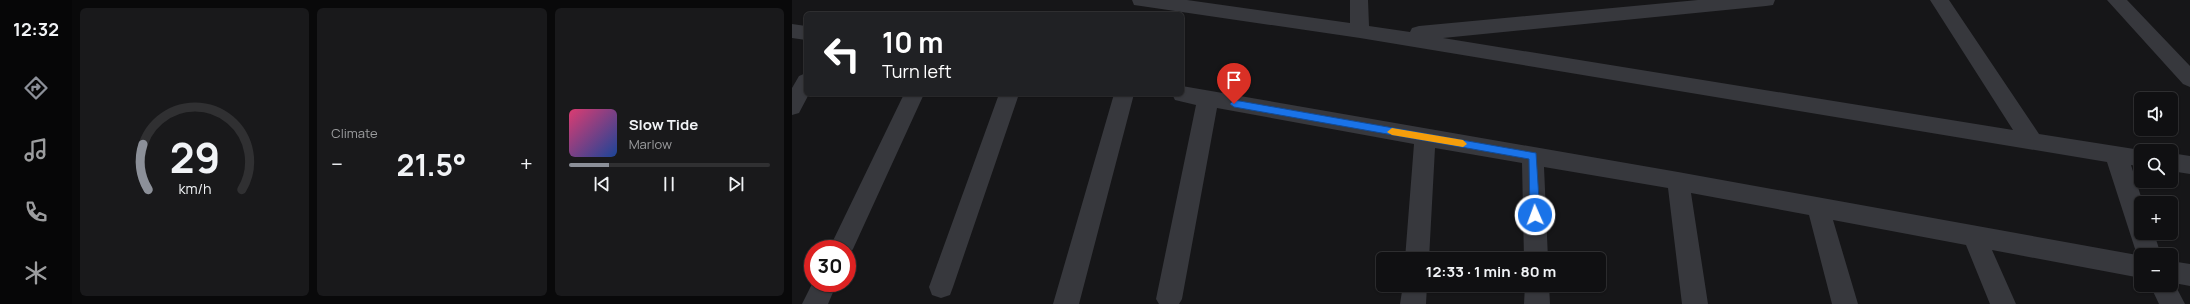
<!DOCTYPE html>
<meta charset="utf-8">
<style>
body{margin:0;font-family:Manrope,sans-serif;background:#19191b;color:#f1f3f6;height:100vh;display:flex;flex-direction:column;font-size:15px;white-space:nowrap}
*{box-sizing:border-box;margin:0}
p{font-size:13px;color:#9c9d9f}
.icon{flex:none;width:22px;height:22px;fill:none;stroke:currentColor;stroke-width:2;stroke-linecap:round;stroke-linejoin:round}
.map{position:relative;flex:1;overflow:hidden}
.drawer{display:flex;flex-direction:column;gap:8px;padding:8px;background:#09090a;width:720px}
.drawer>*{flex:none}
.guide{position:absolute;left:12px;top:12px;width:380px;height:84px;border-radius:6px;box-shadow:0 1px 3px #0004,0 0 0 1px #303032;background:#202124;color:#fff;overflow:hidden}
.buttons{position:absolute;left:1342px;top:92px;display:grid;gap:8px}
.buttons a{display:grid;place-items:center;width:44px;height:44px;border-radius:6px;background:#101012;box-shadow:0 1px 3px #0004,0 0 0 1px #303032;font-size:20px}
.speed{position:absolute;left:12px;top:240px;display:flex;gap:8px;font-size:20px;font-weight:700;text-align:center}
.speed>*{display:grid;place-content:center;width:52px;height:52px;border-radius:50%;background:#101012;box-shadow:0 1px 3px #0004,0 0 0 1px #303032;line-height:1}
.speed .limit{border:6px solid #d22;background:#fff;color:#111}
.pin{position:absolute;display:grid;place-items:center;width:34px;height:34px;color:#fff;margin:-41px -17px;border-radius:50% 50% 50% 0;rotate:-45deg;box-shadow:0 0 4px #0007}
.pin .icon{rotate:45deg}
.me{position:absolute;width:44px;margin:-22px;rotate:358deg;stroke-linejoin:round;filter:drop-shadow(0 0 3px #0008)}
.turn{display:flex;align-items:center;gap:14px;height:84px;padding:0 12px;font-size:18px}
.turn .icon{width:52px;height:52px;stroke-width:2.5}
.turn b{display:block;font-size:28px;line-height:34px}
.big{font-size:30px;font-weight:700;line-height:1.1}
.drawer .widget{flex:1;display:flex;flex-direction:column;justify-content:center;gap:6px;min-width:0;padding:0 14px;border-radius:6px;background:#19191b}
.drawer .dial{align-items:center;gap:0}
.dial svg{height:104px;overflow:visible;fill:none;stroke:#303032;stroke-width:7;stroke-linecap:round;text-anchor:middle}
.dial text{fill:#f1f3f6;stroke:none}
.song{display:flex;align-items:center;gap:12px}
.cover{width:48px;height:48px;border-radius:6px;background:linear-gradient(135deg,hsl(340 70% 55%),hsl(220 70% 35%))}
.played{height:4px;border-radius:2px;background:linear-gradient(90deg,#8c9099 20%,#303032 20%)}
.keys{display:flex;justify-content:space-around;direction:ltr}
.heat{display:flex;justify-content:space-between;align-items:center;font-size:22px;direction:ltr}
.drawer .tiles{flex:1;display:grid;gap:8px;grid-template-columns:repeat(3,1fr)}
.trip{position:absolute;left:584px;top:252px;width:230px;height:40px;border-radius:6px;background:#101012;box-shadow:0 1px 3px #0004,0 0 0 1px #303032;font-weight:700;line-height:40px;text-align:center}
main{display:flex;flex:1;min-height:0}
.menu{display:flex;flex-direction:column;width:72px;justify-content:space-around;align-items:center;background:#060607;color:#9c9d9f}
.menu .icon{width:28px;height:28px}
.menu .on{color:#8c9099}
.menu b{font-size:18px;color:#f1f3f6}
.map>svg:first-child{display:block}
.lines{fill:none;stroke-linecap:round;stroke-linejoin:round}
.minor{fill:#37383d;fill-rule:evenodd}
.route{fill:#1a73e8;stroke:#114b97}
.slow{fill:#f59e0b}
</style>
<main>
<nav class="menu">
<b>12:32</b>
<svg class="icon on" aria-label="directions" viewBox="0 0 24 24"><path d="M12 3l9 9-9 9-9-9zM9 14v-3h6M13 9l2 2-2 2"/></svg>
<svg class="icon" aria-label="music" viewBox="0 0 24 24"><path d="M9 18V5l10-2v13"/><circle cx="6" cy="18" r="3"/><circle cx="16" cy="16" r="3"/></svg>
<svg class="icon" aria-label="phone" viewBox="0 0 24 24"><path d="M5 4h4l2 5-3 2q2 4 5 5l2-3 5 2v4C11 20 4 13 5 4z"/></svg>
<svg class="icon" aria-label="climate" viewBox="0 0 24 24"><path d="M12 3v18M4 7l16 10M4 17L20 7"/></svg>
</nav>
<section class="drawer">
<div class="tiles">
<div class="widget dial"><svg viewBox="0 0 100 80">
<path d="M14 69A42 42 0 1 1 86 69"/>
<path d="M14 69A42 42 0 0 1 10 34" stroke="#8c9099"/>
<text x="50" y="56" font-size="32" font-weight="700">29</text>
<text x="50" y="72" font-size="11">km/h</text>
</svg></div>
<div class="widget"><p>Climate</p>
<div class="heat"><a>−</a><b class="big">21.5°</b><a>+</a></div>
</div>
<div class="widget">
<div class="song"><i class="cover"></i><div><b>Slow Tide</b><p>Marlow</p></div></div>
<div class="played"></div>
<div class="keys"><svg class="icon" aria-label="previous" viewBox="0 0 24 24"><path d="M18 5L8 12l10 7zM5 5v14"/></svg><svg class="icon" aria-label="pause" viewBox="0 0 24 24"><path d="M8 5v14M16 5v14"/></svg><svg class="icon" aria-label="next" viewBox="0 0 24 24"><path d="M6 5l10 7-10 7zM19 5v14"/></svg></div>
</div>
</div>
</section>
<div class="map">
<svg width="1398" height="304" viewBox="0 0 1398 304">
<rect width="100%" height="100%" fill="#161618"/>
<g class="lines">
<path class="minor" d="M 340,0 L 395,0 L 558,23 L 558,0 L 576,0 L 577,26 L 618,32 L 620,28 L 627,26 L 906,0 L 983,0 L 981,5 L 974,6 L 651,38 L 1221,130 L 1138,0 L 1157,0 L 1247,134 L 1355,151 L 1349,151 L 1349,167 L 1339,165 L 1351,203 L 1349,203 L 1349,233 L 1362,233 L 1369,255 L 1349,255 L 1349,278 L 1200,250 L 1224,304 L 1198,304 L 1174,245 L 1041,220 L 1066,304 L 1040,304 L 1017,215 L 899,193 L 916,304 L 890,304 L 876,188 L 752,167 L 756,259 L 732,259 L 730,163 L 643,148 L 637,259 L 613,259 L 622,144 L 425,108 L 390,299 L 387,304 L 367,304 L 364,299 L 404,105 L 383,100 L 380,94 L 390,94 L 390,86 L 886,172 L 1345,255 L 1315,162 L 568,38 L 349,6 L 342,5 Z
M 1315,0 L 1335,0 L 1398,66 L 1398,87 L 1391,84 Z
M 0,24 L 14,26 L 14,40 L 0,38 Z
M 14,73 L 14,94 L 17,94 L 7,113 L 0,115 L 0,88 L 7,76 Z
M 112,94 L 132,94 L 61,249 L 55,257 L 55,249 L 37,249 Z
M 207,94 L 227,94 L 161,287 L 158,295 L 149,298 L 140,295 L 137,287 Z
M 322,94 L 342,94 L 287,304 L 261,304 Z
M 1379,153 L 1398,156 L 1398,174 L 1379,171 Z
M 1379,261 L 1398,264 L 1398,286 L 1382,283 L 1393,304 L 1367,304 L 1358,285 L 1379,285 Z
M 21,282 L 45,283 L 36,304 L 10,304 Z
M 611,285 L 635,285 L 634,304 L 608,304 Z
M 733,285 L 757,285 L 758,304 L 732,304 Z"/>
</g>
<path class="route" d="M 442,100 L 744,153 L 748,215 L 743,219 L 738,215 L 737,159 L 442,107 L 438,104 Z"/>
<path class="slow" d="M 600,128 L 671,140 L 675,144 L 671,147 L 600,135 L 595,132 Z"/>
</svg>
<div class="buttons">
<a><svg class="icon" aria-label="sound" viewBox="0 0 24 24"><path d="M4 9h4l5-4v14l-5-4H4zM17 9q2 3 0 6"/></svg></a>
<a><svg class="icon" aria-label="search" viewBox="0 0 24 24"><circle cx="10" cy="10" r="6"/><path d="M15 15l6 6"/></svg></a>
<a>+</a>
<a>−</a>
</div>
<div class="speed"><div class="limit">30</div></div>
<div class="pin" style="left:442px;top:104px;background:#d93025"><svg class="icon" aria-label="arrive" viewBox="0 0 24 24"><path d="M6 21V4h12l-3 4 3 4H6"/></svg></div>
<svg class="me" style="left:743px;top:215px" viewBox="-20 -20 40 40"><circle r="17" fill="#1a73e8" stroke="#fff" stroke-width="3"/><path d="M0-11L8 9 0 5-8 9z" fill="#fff"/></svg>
<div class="trip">12:33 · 1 min · 80 m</div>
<div class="guide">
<div class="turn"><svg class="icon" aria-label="left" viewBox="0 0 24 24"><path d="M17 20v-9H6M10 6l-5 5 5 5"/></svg><div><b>10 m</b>Turn left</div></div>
</div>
</div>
</main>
